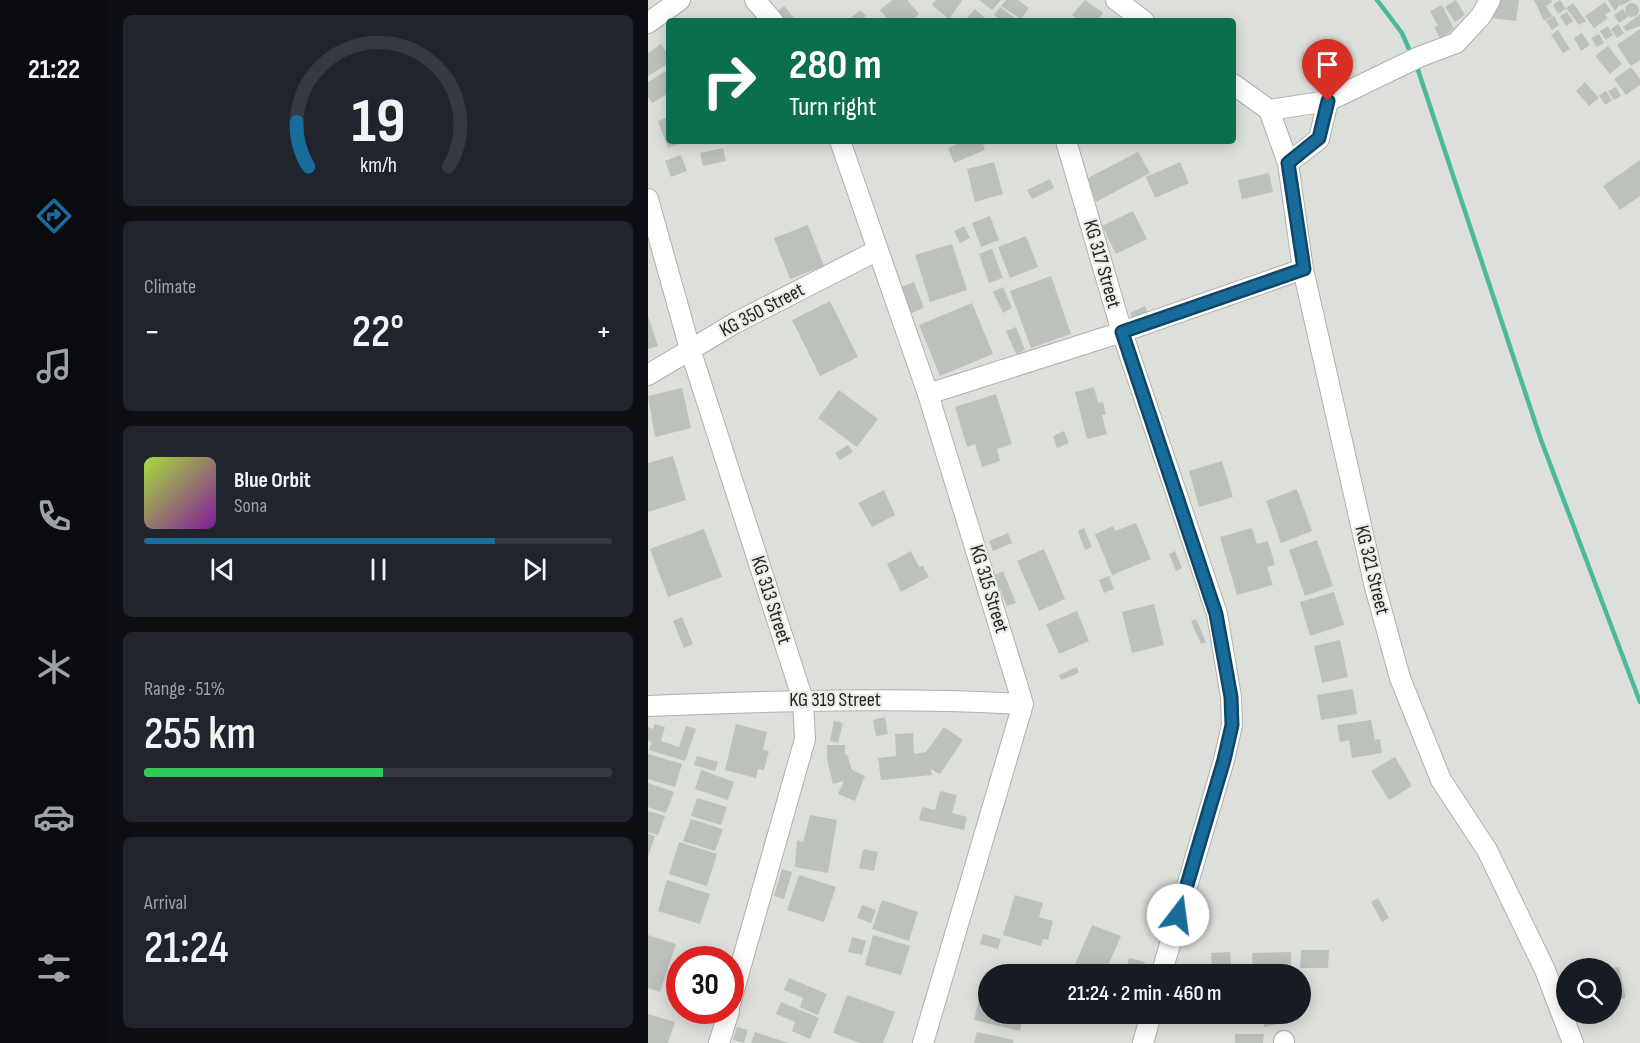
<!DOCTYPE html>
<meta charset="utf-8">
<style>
body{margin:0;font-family:"Sofia Sans Condensed",sans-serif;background:#20242c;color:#f1f3f6;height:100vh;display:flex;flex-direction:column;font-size:22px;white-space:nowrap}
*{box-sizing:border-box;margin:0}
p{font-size:20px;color:#9ea1a6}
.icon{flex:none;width:33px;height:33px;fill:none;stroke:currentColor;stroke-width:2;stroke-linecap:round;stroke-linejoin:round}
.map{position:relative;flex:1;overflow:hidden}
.details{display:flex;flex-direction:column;gap:15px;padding:15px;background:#0d0f14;width:540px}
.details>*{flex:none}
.banner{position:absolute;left:18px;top:18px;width:570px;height:126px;border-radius:6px;box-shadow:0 3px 15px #0003;background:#0b6e4f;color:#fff;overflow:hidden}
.buttons{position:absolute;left:908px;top:958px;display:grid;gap:12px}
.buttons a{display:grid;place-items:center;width:66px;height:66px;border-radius:50%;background:#171b24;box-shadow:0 3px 15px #0003;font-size:30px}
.speed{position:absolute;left:18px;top:946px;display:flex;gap:12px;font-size:30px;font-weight:700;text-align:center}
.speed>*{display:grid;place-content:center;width:78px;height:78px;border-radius:50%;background:#171b24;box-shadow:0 3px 15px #0003;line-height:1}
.speed .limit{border:9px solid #d22;background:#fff;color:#111}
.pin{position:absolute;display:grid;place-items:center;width:51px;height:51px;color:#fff;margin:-62px -26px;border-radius:50% 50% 50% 0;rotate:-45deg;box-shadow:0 0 6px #0007}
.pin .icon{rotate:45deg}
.me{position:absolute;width:66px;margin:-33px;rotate:15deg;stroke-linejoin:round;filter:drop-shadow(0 0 4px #0008)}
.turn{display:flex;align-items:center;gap:21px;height:126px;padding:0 24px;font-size:27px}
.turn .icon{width:78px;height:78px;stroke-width:2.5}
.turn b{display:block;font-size:42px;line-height:51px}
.big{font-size:45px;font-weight:600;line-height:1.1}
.details .card{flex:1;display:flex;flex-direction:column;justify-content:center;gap:9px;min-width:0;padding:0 21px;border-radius:9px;background:#20242c}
.details .dial{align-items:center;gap:0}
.dial svg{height:156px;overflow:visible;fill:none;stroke:#363941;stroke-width:7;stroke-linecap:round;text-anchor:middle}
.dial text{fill:#f1f3f6;stroke:none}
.song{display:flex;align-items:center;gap:18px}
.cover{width:72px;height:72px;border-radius:9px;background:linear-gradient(135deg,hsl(80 70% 55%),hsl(290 70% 35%))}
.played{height:6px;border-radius:3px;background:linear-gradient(90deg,#186c9c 75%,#363941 75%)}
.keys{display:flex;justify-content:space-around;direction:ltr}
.heat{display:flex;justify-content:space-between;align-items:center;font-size:33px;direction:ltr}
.charge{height:9px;border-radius:4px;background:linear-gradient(90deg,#34c759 51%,#363941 0)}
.trip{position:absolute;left:330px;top:964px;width:333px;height:60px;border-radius:30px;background:#171b24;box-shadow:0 3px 15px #0003;font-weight:600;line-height:60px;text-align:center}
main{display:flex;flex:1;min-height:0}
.tabs{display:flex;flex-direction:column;width:108px;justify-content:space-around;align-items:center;background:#090b0e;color:#9ea1a6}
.tabs .icon{width:42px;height:42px}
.tabs .current{color:#186c9c}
.tabs b{font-size:27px;color:#f1f3f6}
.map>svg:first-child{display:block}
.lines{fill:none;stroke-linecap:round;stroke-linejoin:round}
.stream{stroke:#4cb99a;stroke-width:4.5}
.building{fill:#bcc1bc}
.minor-casing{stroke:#afb1ab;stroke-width:22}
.minor{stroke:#fff;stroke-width:20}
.route-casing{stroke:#104665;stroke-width:15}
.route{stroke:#186c9c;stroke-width:10}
.labels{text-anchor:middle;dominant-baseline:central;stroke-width:4.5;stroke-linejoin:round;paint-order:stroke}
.street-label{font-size:20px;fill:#242523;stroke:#eaede7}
</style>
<main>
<nav class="tabs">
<b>21:22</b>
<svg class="icon current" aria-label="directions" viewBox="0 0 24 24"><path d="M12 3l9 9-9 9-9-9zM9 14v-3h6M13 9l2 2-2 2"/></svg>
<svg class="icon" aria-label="music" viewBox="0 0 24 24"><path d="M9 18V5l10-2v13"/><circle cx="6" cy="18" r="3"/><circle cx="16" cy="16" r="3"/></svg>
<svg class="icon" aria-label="phone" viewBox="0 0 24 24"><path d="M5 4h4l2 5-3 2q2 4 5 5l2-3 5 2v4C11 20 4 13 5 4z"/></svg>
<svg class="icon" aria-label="climate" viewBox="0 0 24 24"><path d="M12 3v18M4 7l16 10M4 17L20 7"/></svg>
<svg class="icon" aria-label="car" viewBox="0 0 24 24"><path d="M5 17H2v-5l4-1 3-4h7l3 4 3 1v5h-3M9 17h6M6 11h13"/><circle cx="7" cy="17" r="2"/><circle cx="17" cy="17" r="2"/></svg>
<svg class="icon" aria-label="filters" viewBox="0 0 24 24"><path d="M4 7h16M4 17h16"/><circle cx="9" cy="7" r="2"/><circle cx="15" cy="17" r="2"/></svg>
</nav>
<section class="details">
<div class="card dial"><svg viewBox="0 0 100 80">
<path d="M14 69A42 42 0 1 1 86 69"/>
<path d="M14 69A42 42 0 0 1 8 46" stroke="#186c9c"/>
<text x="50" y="56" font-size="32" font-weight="700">19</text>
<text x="50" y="72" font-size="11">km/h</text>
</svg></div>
<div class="card"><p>Climate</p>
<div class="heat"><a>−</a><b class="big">22°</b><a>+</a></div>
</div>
<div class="card">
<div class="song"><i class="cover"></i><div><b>Blue Orbit</b><p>Sona</p></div></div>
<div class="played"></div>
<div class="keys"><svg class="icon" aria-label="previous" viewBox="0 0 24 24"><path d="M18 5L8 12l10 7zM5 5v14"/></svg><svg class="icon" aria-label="pause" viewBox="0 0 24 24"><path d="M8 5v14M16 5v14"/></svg><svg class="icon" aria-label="next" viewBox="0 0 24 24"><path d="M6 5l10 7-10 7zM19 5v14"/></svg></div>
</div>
<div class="card"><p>Range · 51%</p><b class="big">255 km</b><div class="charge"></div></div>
<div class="card"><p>Arrival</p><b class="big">21:24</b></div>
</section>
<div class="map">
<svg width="992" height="1043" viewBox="0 0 992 1043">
<rect width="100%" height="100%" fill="#dde0da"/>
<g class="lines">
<path class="stream" d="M 729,0 L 754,33 L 764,56
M 768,64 L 893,440 L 992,702"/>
</g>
<path class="building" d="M 244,0 L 259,0 L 271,14 L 263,21 L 241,21 L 232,10 Z
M 288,0 L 313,0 L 314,1 L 301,19 L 284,5 Z
M 331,0 L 353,0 L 344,10 Z
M 358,0 L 370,0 L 381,8 L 373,19 L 353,6 Z
M 437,0 L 455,13 L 449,21 L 431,21 L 424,15 Z
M 808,0 L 817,15 L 807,22 L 797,7 Z
M 844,0 L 871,0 L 868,21 L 842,18 Z
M 886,0 L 903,0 L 904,2 L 898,6 L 904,16 L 896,21 Z
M 912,0 L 918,9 L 910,14 L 905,5 Z
M 960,0 L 983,0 L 973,6 L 972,4 L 967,11 Z
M 957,2 L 963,11 L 957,15 L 960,18 L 946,28 L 937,16 Z
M977 10a7 7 0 1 1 14 0a7 7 0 1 1-14 0Z
M 925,3 L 938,21 L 931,25 L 918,8 Z
M 794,5 L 806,29 L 792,39 L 786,27 L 790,26 L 782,11 Z
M 136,6 L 148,20 L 146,21 L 128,21 L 124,16 Z
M 352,7 L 371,21 L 354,21 L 346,15 Z
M 327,9 L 340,21 L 317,20 Z
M 975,9 L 980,17 L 971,23 L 966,15 Z
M 212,10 L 218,16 L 212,21 L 206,21 L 203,18 Z
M 919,12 L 925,21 L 918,26 L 912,16 Z
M 992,14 L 992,26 L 978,31 L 975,27 Z
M 906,16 L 911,25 L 904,30 L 898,21 Z
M 970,24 L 976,33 L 969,38 L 963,29 Z
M 960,26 L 965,35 L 958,40 L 952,31 Z
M 992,29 L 992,60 L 983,66 L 969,45 Z
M 910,30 L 922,49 L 915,53 L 903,35 Z
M 934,33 L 942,45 L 933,51 L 926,38 Z
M 951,34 L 956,43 L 949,47 L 943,38 Z
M 13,44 L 21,56 L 21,63 L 0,76 L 0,53 Z
M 960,46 L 974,64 L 962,74 L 947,56 Z
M 983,67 L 992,79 L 992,85 L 978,95 L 966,79 Z
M 21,69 L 21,93 L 4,103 L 0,97 L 0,82 Z
M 937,82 L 951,98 L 941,106 L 928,91 Z
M 968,87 L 973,96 L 966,100 L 960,91 Z
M 958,91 L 964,100 L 957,105 L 951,95 Z
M 21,117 L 21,141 L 40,141 L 20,148 L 10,121 Z
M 316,141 L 334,141 L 337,150 L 306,163 L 300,148 Z
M 75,148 L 78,161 L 55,166 L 52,153 Z
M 490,152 L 502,173 L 448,202 L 436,180 Z
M 33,155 L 39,171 L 23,177 L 17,161 Z
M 992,160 L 992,196 L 972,210 L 955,186 Z
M 346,162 L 355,194 L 327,202 L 319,169 Z
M 532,162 L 541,183 L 507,198 L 498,177 Z
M 621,173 L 625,192 L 594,199 L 590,180 Z
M 402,179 L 406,188 L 384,199 L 379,190 Z
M 485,211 L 499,239 L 468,254 L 454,226 Z
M 342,216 L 351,240 L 333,247 L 324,223 Z
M 160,225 L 176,266 L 142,279 L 126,238 Z
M 316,226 L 322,238 L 312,243 L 306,231 Z
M 378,236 L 390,267 L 362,278 L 350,247 Z
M 304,244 L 319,290 L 282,302 L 267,255 Z
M 344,249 L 355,278 L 341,283 L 331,254 Z
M 403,276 L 423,334 L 383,348 L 362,291 Z
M 266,282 L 276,308 L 263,313 L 253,287 Z
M 355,287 L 364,308 L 355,313 L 345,292 Z
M 182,301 L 210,357 L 172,376 L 144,320 Z
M 324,303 L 345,354 L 292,376 L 271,325 Z
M 497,306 L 504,320 L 488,327 L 482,313 Z
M 0,316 L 10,346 L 0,349 Z
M 368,327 L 377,350 L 368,354 L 358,331 Z
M 446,387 L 450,403 L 455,402 L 458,414 L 454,415 L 459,434 L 439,439 L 427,392 Z
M 34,388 L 43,428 L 7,437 L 0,396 Z
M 191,390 L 230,419 L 209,447 L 170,418 Z
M 348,394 L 364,444 L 349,449 L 352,461 L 334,467 L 327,444 L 319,447 L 307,407 Z
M 416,431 L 421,443 L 409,448 L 405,436 Z
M 200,445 L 205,452 L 192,460 L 187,453 Z
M 25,456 L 38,500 L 0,512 L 0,463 Z
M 574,461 L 585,497 L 551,507 L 541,471 Z
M 649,489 L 664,531 L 633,543 L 618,501 Z
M 236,490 L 247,515 L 224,527 L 210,503 Z
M 488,523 L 503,559 L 464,575 L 447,534 L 465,526 L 467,531 Z
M 436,528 L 444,547 L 437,550 L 430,531 Z
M 604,528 L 609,544 L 620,541 L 627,565 L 619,567 L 625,585 L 589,595 L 572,537 Z
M 56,529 L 74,577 L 20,597 L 2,549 Z
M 360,533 L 364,543 L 345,551 L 341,541 Z
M 669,540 L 685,586 L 657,596 L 641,550 Z
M 396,549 L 417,599 L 391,611 L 369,561 Z
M 263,551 L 271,567 L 275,566 L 281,577 L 253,592 L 239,564 Z
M 527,551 L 534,568 L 528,571 L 521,554 Z
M 355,571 L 368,603 L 359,606 L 346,575 Z
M 461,576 L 466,589 L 456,593 L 451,580 Z
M 686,592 L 696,625 L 662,636 L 652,602 Z
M 506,604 L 516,645 L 484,653 L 474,612 Z
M 429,611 L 441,641 L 411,654 L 398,624 Z
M 34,617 L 45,644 L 36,648 L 25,621 Z
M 548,619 L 558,642 L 553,644 L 543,621 Z
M 692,640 L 700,677 L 674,683 L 666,646 Z
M 429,667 L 431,673 L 413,680 L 411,675 Z
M 705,689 L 709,714 L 673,720 L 669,695 Z
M 237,717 L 240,734 L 228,736 L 225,720 Z
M 723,720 L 727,740 L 732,739 L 734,753 L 704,758 L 701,740 L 692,742 L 689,725 Z
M 186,721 L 195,723 L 190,743 L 182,741 Z
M 7,724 L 17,727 L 13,741 L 31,747 L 38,726 L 48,729 L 37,761 L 1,750 L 4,742 L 0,741 L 0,727 L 5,729 Z
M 88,724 L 119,732 L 115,750 L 121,751 L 116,770 L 110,769 L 108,778 L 77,770 Z
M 296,727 L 315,740 L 292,774 L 283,769 L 284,775 L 233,780 L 230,758 L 248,756 L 247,734 L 265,733 L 266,754 L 278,752 Z
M 179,745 L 197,745 L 197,755 L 199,754 L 204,770 L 217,776 L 207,801 L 190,794 L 196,781 L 185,784 L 179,759 Z
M 0,754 L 34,764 L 27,787 L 0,779 Z
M 49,756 L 70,762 L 67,771 L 46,765 Z
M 747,757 L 764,786 L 741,800 L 723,771 Z
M 53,770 L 86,782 L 80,800 L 47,789 Z
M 0,783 L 26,792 L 18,813 L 0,807 Z
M 292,791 L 309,795 L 304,813 L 319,817 L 316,830 L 271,820 L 274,807 L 287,810 Z
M 49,798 L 79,807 L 73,825 L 43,816 Z
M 0,811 L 17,816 L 10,835 L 0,832 Z
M 162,815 L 189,820 L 180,873 L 147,867 L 149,840 L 155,842 Z
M 43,819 L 75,829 L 67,851 L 35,841 Z
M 0,834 L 7,836 L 0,857 Z
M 31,842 L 69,854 L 59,886 L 21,874 Z
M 215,849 L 230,852 L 226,871 L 211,868 Z
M 134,869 L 144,872 L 136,899 L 126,896 Z
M 151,875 L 188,887 L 176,922 L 139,910 Z
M 19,880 L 62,894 L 52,924 L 10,911 Z
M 367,895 L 395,903 L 391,917 L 405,921 L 400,940 L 395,939 L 393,946 L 355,935 Z
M 730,898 L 741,918 L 734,922 L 723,902 Z
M 234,900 L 270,912 L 261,941 L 224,929 Z
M 214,905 L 228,910 L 223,923 L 209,918 Z
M 444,925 L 473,936 L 456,975 L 441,975 L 425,969 Z
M 335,934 L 353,939 L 350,949 L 332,944 Z
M 0,935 L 28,944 L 12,992 L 0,988 Z
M 225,935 L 262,946 L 253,975 L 217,965 Z
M 204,937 L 218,941 L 214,955 L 200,952 Z
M 653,950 L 681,950 L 680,968 L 652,968 Z
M 582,952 L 584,975 L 564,975 L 563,953 Z
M 643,952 L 643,974 L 605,975 L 604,953 Z
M 481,958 L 497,962 L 494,975 L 477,972 Z
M 971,967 L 978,998 L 967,1000 L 963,991 L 963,968 Z
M 337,976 L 340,976 L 340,1014 L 376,1014 L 372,1031 L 326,1020 Z
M 141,978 L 179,994 L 170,1015 L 152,1007 L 155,998 L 136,990 Z
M 199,995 L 247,1012 L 235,1043 L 212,1043 L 185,1033 Z
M 133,1002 L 171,1018 L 162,1039 L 144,1031 L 147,1022 L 128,1014 Z
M 0,1014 L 27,1022 L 20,1043 L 0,1043 Z
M 614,1014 L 651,1014 L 652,1020 L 616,1027 Z
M 89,1027 L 100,1030 L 96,1043 L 85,1040 Z
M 107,1032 L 140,1043 L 103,1043 Z
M 329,1032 L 366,1040 L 365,1043 L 326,1043 Z
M 587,1034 L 616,1034 L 615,1043 L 587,1043 Z"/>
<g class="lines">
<g class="minor-casing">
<path id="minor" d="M 107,0 L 125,21
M 468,0 L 496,21
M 0,23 L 32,0
M 585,84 L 621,110 L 640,163 L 655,269 L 727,587 L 752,678 L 793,780 L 839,850 L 897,970 L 925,1043
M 621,110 L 680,101 L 771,57 L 808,43 L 833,16 L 842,0
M 192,141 L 280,394 L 375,704 L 275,1043
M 418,141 L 474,332 L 569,614 L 583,697 L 584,725 L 576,760 L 513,975
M 640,163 L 671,139 L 680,101
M 0,199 L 42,349 L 155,700 L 157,739 L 82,1004
M 0,375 L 87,323 L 230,250
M 280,394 L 474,332 L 655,269
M 0,706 C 125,701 250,697 375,704
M 636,1041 L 636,1043
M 71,1043 L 81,1011
M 495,1043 L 503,1014"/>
</g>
<use href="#minor" class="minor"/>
</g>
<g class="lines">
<g class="route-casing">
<path id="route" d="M 530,915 L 576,760 L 584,725 L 583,697 L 568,614 L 474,332 L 656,269 L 640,163 L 671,138 L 680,101"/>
</g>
<use href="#route" class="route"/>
</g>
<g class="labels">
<g class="street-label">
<text transform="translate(454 264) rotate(74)">KG 317 Street</text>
<text transform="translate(114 310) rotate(-28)">KG 350 Street</text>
<text transform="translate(724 570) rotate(76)">KG 321 Street</text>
<text transform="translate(341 589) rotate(73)">KG 315 Street</text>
<text transform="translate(123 600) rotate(72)">KG 313 Street</text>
<text x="187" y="700">KG 319 Street</text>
</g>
</g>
</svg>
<div class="buttons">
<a><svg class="icon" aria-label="search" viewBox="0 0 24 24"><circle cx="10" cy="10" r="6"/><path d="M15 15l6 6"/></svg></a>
</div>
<div class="speed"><div class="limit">30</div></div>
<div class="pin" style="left:680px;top:101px;background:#d93025"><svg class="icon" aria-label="arrive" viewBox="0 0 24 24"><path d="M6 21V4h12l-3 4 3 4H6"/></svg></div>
<svg class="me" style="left:530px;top:915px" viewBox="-20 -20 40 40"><circle r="19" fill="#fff"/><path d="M0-13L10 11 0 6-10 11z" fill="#186c9c"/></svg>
<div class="trip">21:24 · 2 min · 460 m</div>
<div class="banner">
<div class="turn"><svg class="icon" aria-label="right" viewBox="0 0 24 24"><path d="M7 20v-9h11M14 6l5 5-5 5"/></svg><div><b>280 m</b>Turn right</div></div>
</div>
</div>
</main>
